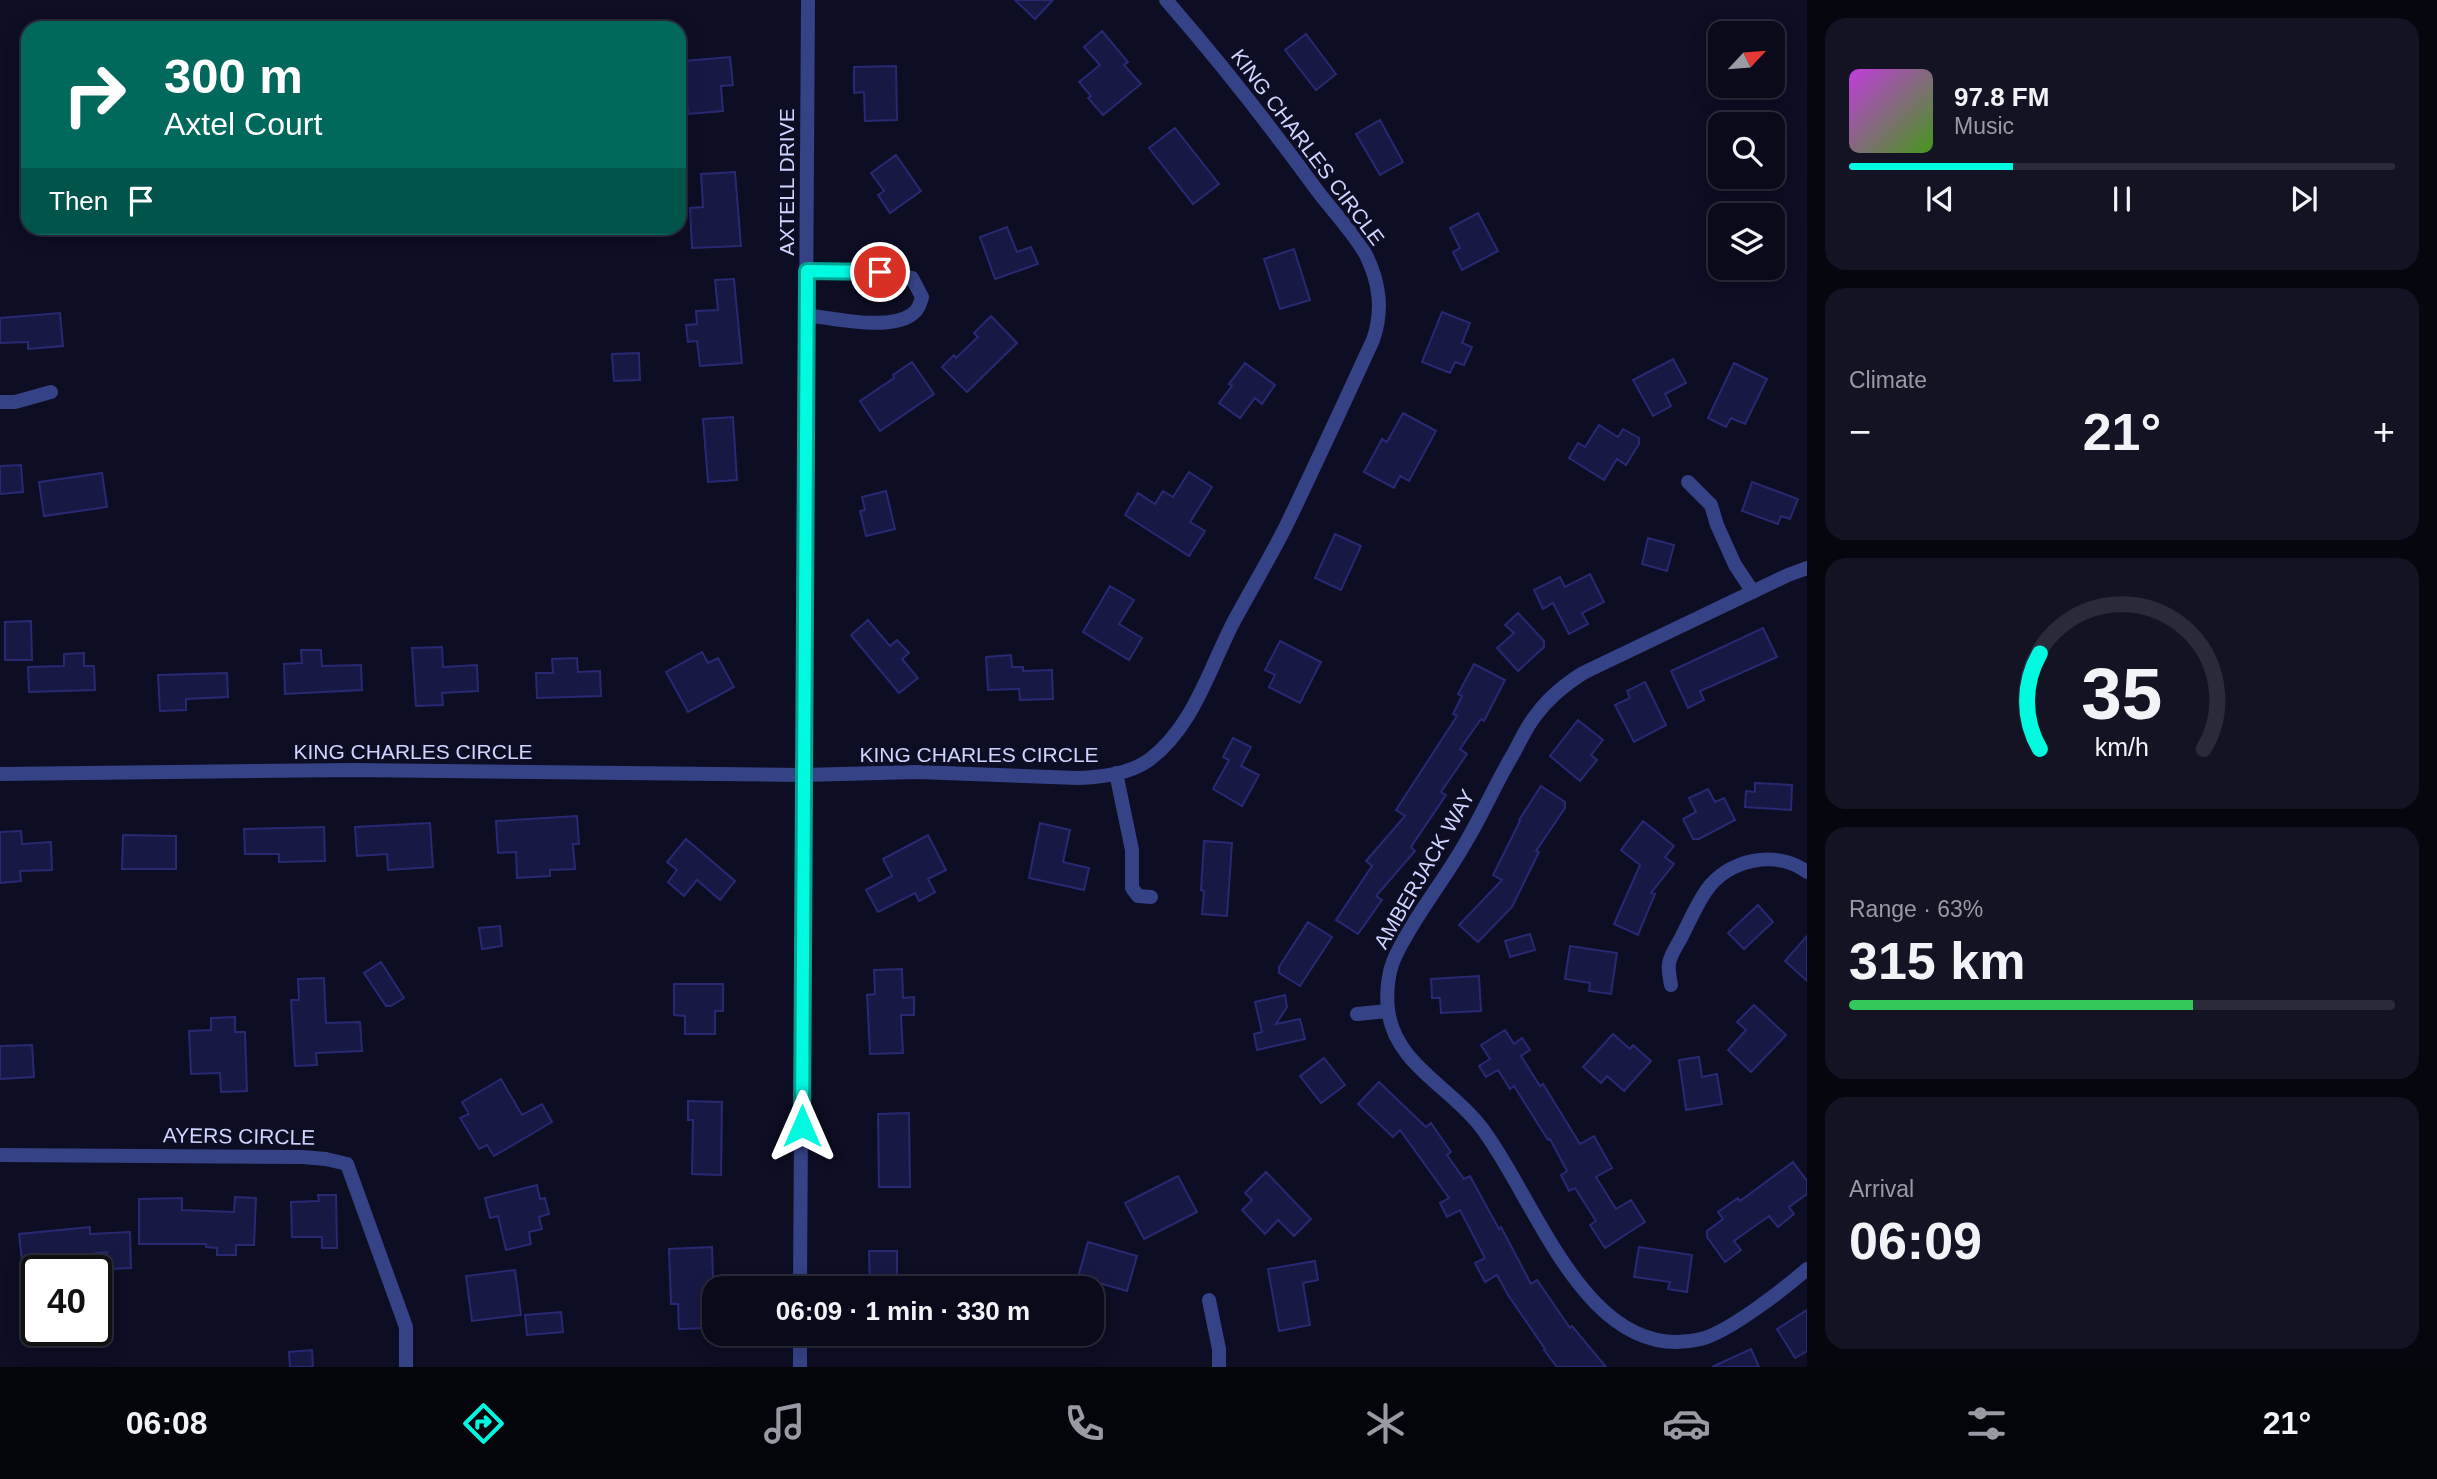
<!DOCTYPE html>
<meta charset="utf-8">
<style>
body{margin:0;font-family:Helvetica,sans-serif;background:#131324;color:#f1f3f6;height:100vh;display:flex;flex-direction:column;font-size:26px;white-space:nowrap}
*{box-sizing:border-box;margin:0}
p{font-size:23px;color:#999aa3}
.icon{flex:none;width:38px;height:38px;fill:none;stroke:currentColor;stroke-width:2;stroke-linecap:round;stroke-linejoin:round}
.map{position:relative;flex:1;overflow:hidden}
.drawer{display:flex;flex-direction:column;gap:18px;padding:18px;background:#06060f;width:630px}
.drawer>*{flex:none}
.banner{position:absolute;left:21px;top:21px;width:665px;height:214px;border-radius:21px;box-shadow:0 4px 18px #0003,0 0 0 2px #2a2b3a;background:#00695c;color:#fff;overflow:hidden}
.needle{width:46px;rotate:64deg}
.controls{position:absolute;left:1708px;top:21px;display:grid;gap:14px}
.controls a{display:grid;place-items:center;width:77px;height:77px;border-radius:14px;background:#0a0a1b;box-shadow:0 4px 18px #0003,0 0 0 2px #2a2b3a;font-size:35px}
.speed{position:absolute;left:21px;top:1255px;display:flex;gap:14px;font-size:35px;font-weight:700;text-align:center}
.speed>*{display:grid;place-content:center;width:91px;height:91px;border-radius:50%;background:#0a0a1b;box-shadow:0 4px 18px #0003,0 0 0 2px #2a2b3a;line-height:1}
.speed .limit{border:4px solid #111;border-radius:10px;background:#fff;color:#111}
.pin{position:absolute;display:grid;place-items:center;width:60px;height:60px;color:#fff;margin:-30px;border:4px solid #fff;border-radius:50%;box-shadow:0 2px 7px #0007}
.me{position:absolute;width:77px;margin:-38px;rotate:0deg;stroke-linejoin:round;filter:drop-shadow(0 0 5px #0008)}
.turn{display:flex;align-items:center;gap:24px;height:147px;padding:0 28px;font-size:32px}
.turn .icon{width:91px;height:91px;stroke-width:2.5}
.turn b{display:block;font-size:49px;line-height:60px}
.then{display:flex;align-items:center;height:66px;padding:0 28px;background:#0003;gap:14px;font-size:26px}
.big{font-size:52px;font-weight:700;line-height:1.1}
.drawer .card{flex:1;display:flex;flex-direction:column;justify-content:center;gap:10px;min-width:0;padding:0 24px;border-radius:21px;background:#131324}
.drawer .dial{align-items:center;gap:0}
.dial svg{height:182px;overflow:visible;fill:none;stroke:#2a2b3a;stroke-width:7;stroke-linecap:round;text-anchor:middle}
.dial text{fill:#f1f3f6;stroke:none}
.song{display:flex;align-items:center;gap:21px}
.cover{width:84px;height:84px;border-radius:10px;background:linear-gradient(135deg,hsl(290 70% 55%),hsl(100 70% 35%))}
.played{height:7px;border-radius:4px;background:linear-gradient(90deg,#00fae0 30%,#2a2b3a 30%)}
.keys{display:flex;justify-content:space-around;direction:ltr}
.heat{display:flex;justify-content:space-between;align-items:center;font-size:38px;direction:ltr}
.charge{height:10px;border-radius:5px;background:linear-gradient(90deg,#34c759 63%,#2a2b3a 0)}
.trip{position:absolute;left:702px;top:1276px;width:402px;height:70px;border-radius:21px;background:#0a0a1b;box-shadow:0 4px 18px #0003,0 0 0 2px #2a2b3a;font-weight:700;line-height:70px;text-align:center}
.menu{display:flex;height:112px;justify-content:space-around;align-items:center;background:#04040b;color:#999aa3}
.menu .icon{width:49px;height:49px}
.menu .active{color:#00fae0}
.menu b{font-size:32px;color:#f1f3f6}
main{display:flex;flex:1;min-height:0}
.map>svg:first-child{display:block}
.building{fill:#181845;stroke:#292973;stroke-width:2}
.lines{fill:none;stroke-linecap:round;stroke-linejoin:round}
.minor{stroke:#354285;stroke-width:14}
.tertiary{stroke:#354285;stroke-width:14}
.route-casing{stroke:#00a292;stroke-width:18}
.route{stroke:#00fae0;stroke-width:12}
.labels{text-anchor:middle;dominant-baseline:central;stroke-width:7;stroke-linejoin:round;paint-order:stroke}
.street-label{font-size:21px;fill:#cfd4ff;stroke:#0d0d24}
</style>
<main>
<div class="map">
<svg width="1807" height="1367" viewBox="0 0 1807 1367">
<rect width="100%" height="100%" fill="#0d0d24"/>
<path class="building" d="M 1015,0 L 1053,0 L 1035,19 Z
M 1102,31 L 1128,62 L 1124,65 L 1141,84 L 1103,115 L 1088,98 L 1091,96 L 1079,82 L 1100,65 L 1084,47 Z
M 1306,34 L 1336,74 L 1316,90 L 1285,50 Z
M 730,57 L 733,85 L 721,86 L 723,111 L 688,114 L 684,61 Z
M 896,66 L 897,120 L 865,121 L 864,92 L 854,93 L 854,67 Z
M 1380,120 L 1403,162 L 1380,175 L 1356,134 Z
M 1175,128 L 1219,184 L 1193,204 L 1149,148 Z
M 896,155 L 921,191 L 890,213 L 878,195 L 884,191 L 871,173 Z
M 735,172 L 741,246 L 692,248 L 690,208 L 703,207 L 701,174 Z
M 1478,213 L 1498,251 L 1462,270 L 1453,252 L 1460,248 L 1450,228 Z
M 1007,227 L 1017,252 L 1031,247 L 1038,264 L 995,279 L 980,237 Z
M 1294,249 L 1310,300 L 1280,309 L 1264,259 Z
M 734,279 L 742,363 L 700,366 L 697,341 L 688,342 L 686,325 L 697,324 L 696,311 L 718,310 L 715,280 Z
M 1442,312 L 1470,323 L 1462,343 L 1472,347 L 1464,365 L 1455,362 L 1450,373 L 1422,362 Z
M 60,313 L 63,346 L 28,349 L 28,342 L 0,343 L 0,318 Z
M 991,316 L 1017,343 L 967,392 L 942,367 L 954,355 L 956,358 L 978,337 L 974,333 Z
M 639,353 L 640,380 L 614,381 L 612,354 Z
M 1673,359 L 1686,383 L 1665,394 L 1671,406 L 1653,416 L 1633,380 Z
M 912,362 L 934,394 L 880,431 L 860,401 L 894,378 L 893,375 Z
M 1245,363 L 1275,385 L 1262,404 L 1255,398 L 1240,418 L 1219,403 L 1232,386 L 1229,384 Z
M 1734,363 L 1767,379 L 1745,424 L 1731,418 L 1726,427 L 1708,418 Z
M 1403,413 L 1436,431 L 1409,481 L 1400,476 L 1394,488 L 1364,472 L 1382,439 L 1387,442 Z
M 733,417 L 737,480 L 708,482 L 703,419 Z
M 1599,425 L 1618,437 L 1623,429 L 1639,438 L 1639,444 L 1626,465 L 1617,459 L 1604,480 L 1569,458 L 1578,443 L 1585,447 Z
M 21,465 L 23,492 L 0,494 L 0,466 Z
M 1189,472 L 1212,487 L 1190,522 L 1205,531 L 1189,556 L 1125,515 L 1138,493 L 1155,504 L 1163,491 L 1173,497 Z
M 102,473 L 107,507 L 44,516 L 39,482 Z
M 1752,482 L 1798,499 L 1790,519 L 1781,516 L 1778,524 L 1742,511 Z
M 886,491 L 895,529 L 866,536 L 860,511 L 865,510 L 862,497 Z
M 1335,534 L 1361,546 L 1341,590 L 1315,578 Z
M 1648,538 L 1674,545 L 1667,571 L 1642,564 Z
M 1590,574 L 1604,602 L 1582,613 L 1588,624 L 1569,634 L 1553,603 L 1543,609 L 1534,590 L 1560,577 L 1565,587 Z
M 1110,586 L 1134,600 L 1119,624 L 1142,638 L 1129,660 L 1083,632 Z
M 1518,613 L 1544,641 L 1544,647 L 1518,671 L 1497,648 L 1514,633 L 1505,625 Z
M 868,620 L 890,646 L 897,640 L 909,653 L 902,659 L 918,678 L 899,693 L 851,635 Z
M 31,621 L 32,660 L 5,660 L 5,622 Z
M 1763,628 L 1777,657 L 1700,691 L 1704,700 L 1688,708 L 1671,671 Z
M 1280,641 L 1321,662 L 1300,703 L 1269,687 L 1275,675 L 1265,670 Z
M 442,647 L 443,667 L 477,665 L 478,691 L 442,693 L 443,705 L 416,706 L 412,648 Z
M 301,650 L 321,650 L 322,666 L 361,665 L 362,690 L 285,694 L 284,664 L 302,663 Z
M 702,652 L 708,663 L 718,658 L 734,687 L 688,712 L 666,672 Z
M 84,653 L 84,666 L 94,666 L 95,690 L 29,692 L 28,667 L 64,666 L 64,654 Z
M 1011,655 L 1012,667 L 1023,667 L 1023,671 L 1052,670 L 1053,699 L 1020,700 L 1019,689 L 988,690 L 986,657 Z
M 577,658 L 578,672 L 600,671 L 601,696 L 537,698 L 536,673 L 553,673 L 552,659 Z
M 1474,664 L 1505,680 L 1484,721 L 1481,719 L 1460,749 L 1467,754 L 1441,792 L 1446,795 L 1411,847 L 1415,851 L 1376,896 L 1382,900 L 1358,934 L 1336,920 L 1372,866 L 1366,861 L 1405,816 L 1396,810 L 1457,716 L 1453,714 L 1462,696 L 1458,694 Z
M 227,673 L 228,697 L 186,699 L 186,710 L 160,711 L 158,675 Z
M 1645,682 L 1666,725 L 1634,742 L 1615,705 L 1630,698 L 1627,691 Z
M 1578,720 L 1603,740 L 1591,755 L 1597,760 L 1580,781 L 1550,756 Z
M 1233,738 L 1251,747 L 1241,766 L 1259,775 L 1242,806 L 1213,789 L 1229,760 L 1223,757 Z
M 1755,783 L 1792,785 L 1791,810 L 1745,807 L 1746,791 L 1755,792 Z
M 1541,786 L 1565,802 L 1565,808 L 1536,851 L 1539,852 L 1512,907 L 1478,942 L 1459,925 L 1502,880 L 1493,875 L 1520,821 L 1519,820 Z
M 1708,789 L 1715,802 L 1724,798 L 1735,820 L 1699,839 L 1693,839 L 1683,819 L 1696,812 L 1689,798 Z
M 577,816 L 579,844 L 573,844 L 575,869 L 550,870 L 550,876 L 517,878 L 516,852 L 498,853 L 496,821 Z
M 1643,821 L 1674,846 L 1665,857 L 1674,864 L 1651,893 L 1655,894 L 1638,935 L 1614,924 L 1640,865 L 1621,850 Z
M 430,823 L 433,867 L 388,870 L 387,854 L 357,856 L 355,827 Z
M 1040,823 L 1070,830 L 1063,862 L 1089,868 L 1084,890 L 1029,878 Z
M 324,827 L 325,861 L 279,862 L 279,854 L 245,854 L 244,829 Z
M 21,831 L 22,844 L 51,842 L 52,870 L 20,871 L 21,881 L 0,883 L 0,832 Z
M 123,835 L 176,836 L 176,869 L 122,869 Z
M 928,835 L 946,870 L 928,879 L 935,892 L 919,901 L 915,893 L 878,912 L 866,890 L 892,876 L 883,859 Z
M 686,839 L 735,881 L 720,900 L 697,880 L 684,896 L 668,882 L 677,870 L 667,862 Z
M 1204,841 L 1232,843 L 1227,916 L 1202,914 L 1204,891 L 1201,890 Z
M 1758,905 L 1773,922 L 1744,949 L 1728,933 Z
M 1308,922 L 1332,937 L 1300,986 L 1279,973 L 1279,967 Z
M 500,926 L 502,946 L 482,949 L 479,928 Z
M 1530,934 L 1535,950 L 1510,957 L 1505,941 Z
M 1807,936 L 1807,981 L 1785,961 Z
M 1570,946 L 1617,953 L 1611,994 L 1589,991 L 1590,983 L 1565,979 Z
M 381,962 L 404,998 L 391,1006 L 386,1006 L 364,973 Z
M 902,969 L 903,998 L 914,997 L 914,1015 L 901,1015 L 903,1053 L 870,1054 L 867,995 L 875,994 L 874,970 Z
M 1479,976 L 1481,1011 L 1441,1013 L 1440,998 L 1432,998 L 1431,979 Z
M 324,978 L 326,1023 L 360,1022 L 362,1051 L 316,1053 L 317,1065 L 295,1066 L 291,1000 L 299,1000 L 298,979 Z
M 674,984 L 723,984 L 723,1011 L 715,1011 L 715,1034 L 685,1034 L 685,1016 L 674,1015 Z
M 1285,995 L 1287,1007 L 1276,1024 L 1300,1019 L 1305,1039 L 1257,1050 L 1254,1034 L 1262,1032 L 1255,1002 Z
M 1754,1005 L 1786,1035 L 1751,1072 L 1728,1050 L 1746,1030 L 1737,1022 Z
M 235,1017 L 235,1032 L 245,1032 L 247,1091 L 221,1092 L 220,1073 L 191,1074 L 189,1031 L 211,1030 L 211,1018 Z
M 1505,1030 L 1514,1044 L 1522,1038 L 1530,1050 L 1521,1056 L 1540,1086 L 1543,1084 L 1580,1144 L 1594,1136 L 1612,1168 L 1596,1177 L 1616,1209 L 1631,1200 L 1645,1222 L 1605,1248 L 1590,1225 L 1596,1221 L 1575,1188 L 1569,1191 L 1561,1175 L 1567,1171 L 1550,1139 L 1548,1140 L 1514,1086 L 1510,1089 L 1498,1070 L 1486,1077 L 1479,1066 L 1490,1059 L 1481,1045 Z
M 1613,1034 L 1630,1049 L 1633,1045 L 1651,1061 L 1624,1091 L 1607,1076 L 1601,1083 L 1583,1067 Z
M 32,1045 L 34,1077 L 0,1079 L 0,1046 Z
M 1699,1057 L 1702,1077 L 1717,1074 L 1722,1104 L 1686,1110 L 1679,1060 Z
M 1324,1058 L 1345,1085 L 1321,1103 L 1300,1076 Z
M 501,1079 L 522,1115 L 542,1104 L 552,1122 L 494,1156 L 487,1145 L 479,1149 L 460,1118 L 469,1114 L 462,1102 Z
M 1379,1082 L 1426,1127 L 1431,1123 L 1451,1152 L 1447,1155 L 1464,1179 L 1470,1176 L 1499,1229 L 1501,1227 L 1531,1284 L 1537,1280 L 1570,1328 L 1572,1326 L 1606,1367 L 1557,1367 L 1544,1350 L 1545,1349 L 1508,1295 L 1497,1275 L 1485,1282 L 1475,1263 L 1485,1258 L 1460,1210 L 1447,1217 L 1440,1203 L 1449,1198 L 1400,1130 L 1393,1137 L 1358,1104 Z
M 688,1101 L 722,1102 L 721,1175 L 692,1174 L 693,1120 L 688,1120 Z
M 909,1113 L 910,1187 L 879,1187 L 878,1114 Z
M 1793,1162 L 1807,1181 L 1807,1194 L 1789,1207 L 1794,1214 L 1778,1227 L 1769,1216 L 1734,1241 L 1741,1250 L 1725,1262 L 1707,1237 L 1707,1231 L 1723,1219 L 1718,1212 L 1738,1198 L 1740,1201 Z
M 1266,1172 L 1311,1219 L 1294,1236 L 1278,1220 L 1265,1234 L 1242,1210 L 1252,1200 L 1245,1193 Z
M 1178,1176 L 1197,1212 L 1144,1239 L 1125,1203 Z
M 537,1185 L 540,1199 L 545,1198 L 549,1214 L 539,1217 L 542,1229 L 529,1232 L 531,1244 L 506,1250 L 498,1216 L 490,1218 L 485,1198 Z
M 318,1195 L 336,1195 L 337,1248 L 322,1248 L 322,1237 L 292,1237 L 291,1202 L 319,1201 Z
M 235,1197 L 256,1198 L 254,1245 L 236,1245 L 236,1255 L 217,1255 L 217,1248 L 206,1247 L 206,1244 L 139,1244 L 139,1199 L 182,1198 L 182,1210 L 234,1212 Z
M 90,1227 L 90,1234 L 130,1232 L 131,1268 L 108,1269 L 107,1252 L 22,1261 L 19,1234 Z
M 1088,1242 L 1137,1256 L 1127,1291 L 1078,1277 Z
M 712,1247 L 714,1305 L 707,1306 L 708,1328 L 679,1329 L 678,1304 L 671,1304 L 669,1249 Z
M 1639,1247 L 1692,1255 L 1687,1292 L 1668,1289 L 1670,1282 L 1634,1277 Z
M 869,1251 L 897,1251 L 897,1288 L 870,1288 Z
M 1315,1261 L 1318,1280 L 1303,1283 L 1310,1325 L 1279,1331 L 1268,1269 Z
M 515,1270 L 521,1315 L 472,1321 L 466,1276 Z
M 1807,1310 L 1807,1351 L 1795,1358 L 1777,1329 Z
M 561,1312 L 563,1332 L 527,1335 L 525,1315 Z
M 1751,1349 L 1759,1367 L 1712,1367 Z
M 312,1350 L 313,1367 L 290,1367 L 289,1352 Z"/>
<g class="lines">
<path class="minor" d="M 806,315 C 833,318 888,331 911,315 C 918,311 920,304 922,297 L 912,278 L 880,272 L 807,271
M 0,402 L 15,402 L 51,392
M 1688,482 L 1711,505 L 1717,525 L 1735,565 L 1753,592
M 1807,568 L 1788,575 L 1583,673 C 1564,685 1549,697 1536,715 C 1526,727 1520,742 1512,756 C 1496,783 1483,813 1467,840 C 1445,880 1414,916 1395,957 C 1388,972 1386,993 1388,1009 C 1394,1064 1451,1087 1481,1127 C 1535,1196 1586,1367 1701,1339 C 1729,1332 1784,1289 1807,1269
M 1116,773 L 1132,850 L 1132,888 L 1138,896 L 1151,897
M 0,774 L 353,770 L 804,775 L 917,772 L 1078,778 C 1102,777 1129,774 1149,760 C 1194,726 1209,669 1234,621 C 1251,590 1269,559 1285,528 C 1315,466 1344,403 1373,340 C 1383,311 1380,285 1367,257 C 1358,238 1333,211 1319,193 C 1271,127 1220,62 1166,0
M 1671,985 C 1670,979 1668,970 1669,964 C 1670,954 1679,943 1683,934 C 1690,920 1697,904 1706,891 C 1728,859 1776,849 1807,872
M 1357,1014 L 1388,1011
M 0,1155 L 302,1157 L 326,1159 L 347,1164 L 406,1327 L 406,1367
M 1209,1300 L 1219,1349 L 1219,1367"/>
<path class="tertiary" d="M 800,1288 L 808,0
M 800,1367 L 800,1334"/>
</g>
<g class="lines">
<g class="route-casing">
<path id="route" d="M 802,1126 L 807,271 L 880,272"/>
</g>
<use href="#route" class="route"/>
</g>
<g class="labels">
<g class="street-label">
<text transform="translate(1308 147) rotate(53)">KING CHARLES CIRCLE</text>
<text transform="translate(786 182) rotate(-90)">AXTELL DRIVE</text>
<text x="413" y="751">KING CHARLES CIRCLE</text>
<text x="979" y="754">KING CHARLES CIRCLE</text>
<text transform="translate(1424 869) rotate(-60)">AMBERJACK WAY</text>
<text transform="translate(239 1136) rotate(1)">AYERS CIRCLE</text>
</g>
</g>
</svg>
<div class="controls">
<a><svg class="needle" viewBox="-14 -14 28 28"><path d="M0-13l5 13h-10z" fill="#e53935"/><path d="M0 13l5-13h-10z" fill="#999aa3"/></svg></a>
<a><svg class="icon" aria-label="search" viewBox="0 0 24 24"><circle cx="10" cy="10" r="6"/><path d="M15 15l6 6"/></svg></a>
<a><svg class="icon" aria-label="layers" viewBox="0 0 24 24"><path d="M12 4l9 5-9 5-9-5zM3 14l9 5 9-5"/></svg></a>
</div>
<div class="speed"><div class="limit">40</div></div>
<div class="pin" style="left:880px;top:272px;background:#d93025"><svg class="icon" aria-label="arrive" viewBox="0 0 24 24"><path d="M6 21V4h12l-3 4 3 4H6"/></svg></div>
<svg class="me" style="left:802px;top:1126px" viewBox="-20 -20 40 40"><path d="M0-17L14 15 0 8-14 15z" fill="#00fae0" stroke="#fff" stroke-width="4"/></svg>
<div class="trip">06:09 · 1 min · 330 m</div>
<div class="banner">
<div class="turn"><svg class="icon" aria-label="right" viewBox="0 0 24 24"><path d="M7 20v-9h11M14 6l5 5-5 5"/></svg><div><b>300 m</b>Axtel Court</div></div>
<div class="then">Then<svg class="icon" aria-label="arrive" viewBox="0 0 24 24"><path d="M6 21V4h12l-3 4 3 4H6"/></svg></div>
</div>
</div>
<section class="drawer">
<div class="card">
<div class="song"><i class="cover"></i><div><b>97.8 FM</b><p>Music</p></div></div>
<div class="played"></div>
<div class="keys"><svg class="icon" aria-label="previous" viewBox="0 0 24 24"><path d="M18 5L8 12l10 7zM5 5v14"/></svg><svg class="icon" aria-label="pause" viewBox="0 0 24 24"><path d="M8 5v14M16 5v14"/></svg><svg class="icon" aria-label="next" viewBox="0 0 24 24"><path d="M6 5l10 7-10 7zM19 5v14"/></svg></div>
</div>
<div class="card"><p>Climate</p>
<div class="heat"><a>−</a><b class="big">21°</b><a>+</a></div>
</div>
<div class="card dial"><svg viewBox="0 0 100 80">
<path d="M14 69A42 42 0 1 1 86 69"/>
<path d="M14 69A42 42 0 0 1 14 27" stroke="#00fae0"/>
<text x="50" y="56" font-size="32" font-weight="700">35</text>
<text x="50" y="72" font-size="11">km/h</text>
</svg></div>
<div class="card"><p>Range · 63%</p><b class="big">315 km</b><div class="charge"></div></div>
<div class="card"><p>Arrival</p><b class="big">06:09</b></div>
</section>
</main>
<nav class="menu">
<b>06:08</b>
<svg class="icon active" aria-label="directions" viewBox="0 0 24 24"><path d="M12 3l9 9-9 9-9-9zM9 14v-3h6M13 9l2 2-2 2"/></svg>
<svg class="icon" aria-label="music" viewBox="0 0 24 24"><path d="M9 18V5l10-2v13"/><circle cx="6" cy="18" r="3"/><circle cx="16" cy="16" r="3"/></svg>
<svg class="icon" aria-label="phone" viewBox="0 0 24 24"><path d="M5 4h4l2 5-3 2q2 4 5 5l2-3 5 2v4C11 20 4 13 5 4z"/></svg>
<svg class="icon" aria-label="climate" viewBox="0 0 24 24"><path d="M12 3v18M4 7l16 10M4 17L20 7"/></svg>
<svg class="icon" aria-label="car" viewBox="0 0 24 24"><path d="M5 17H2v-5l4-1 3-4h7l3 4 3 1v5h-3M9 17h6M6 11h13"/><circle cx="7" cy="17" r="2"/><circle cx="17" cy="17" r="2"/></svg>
<svg class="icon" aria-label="filters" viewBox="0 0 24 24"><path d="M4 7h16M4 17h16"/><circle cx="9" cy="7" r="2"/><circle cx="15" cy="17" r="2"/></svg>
<b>21°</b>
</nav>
